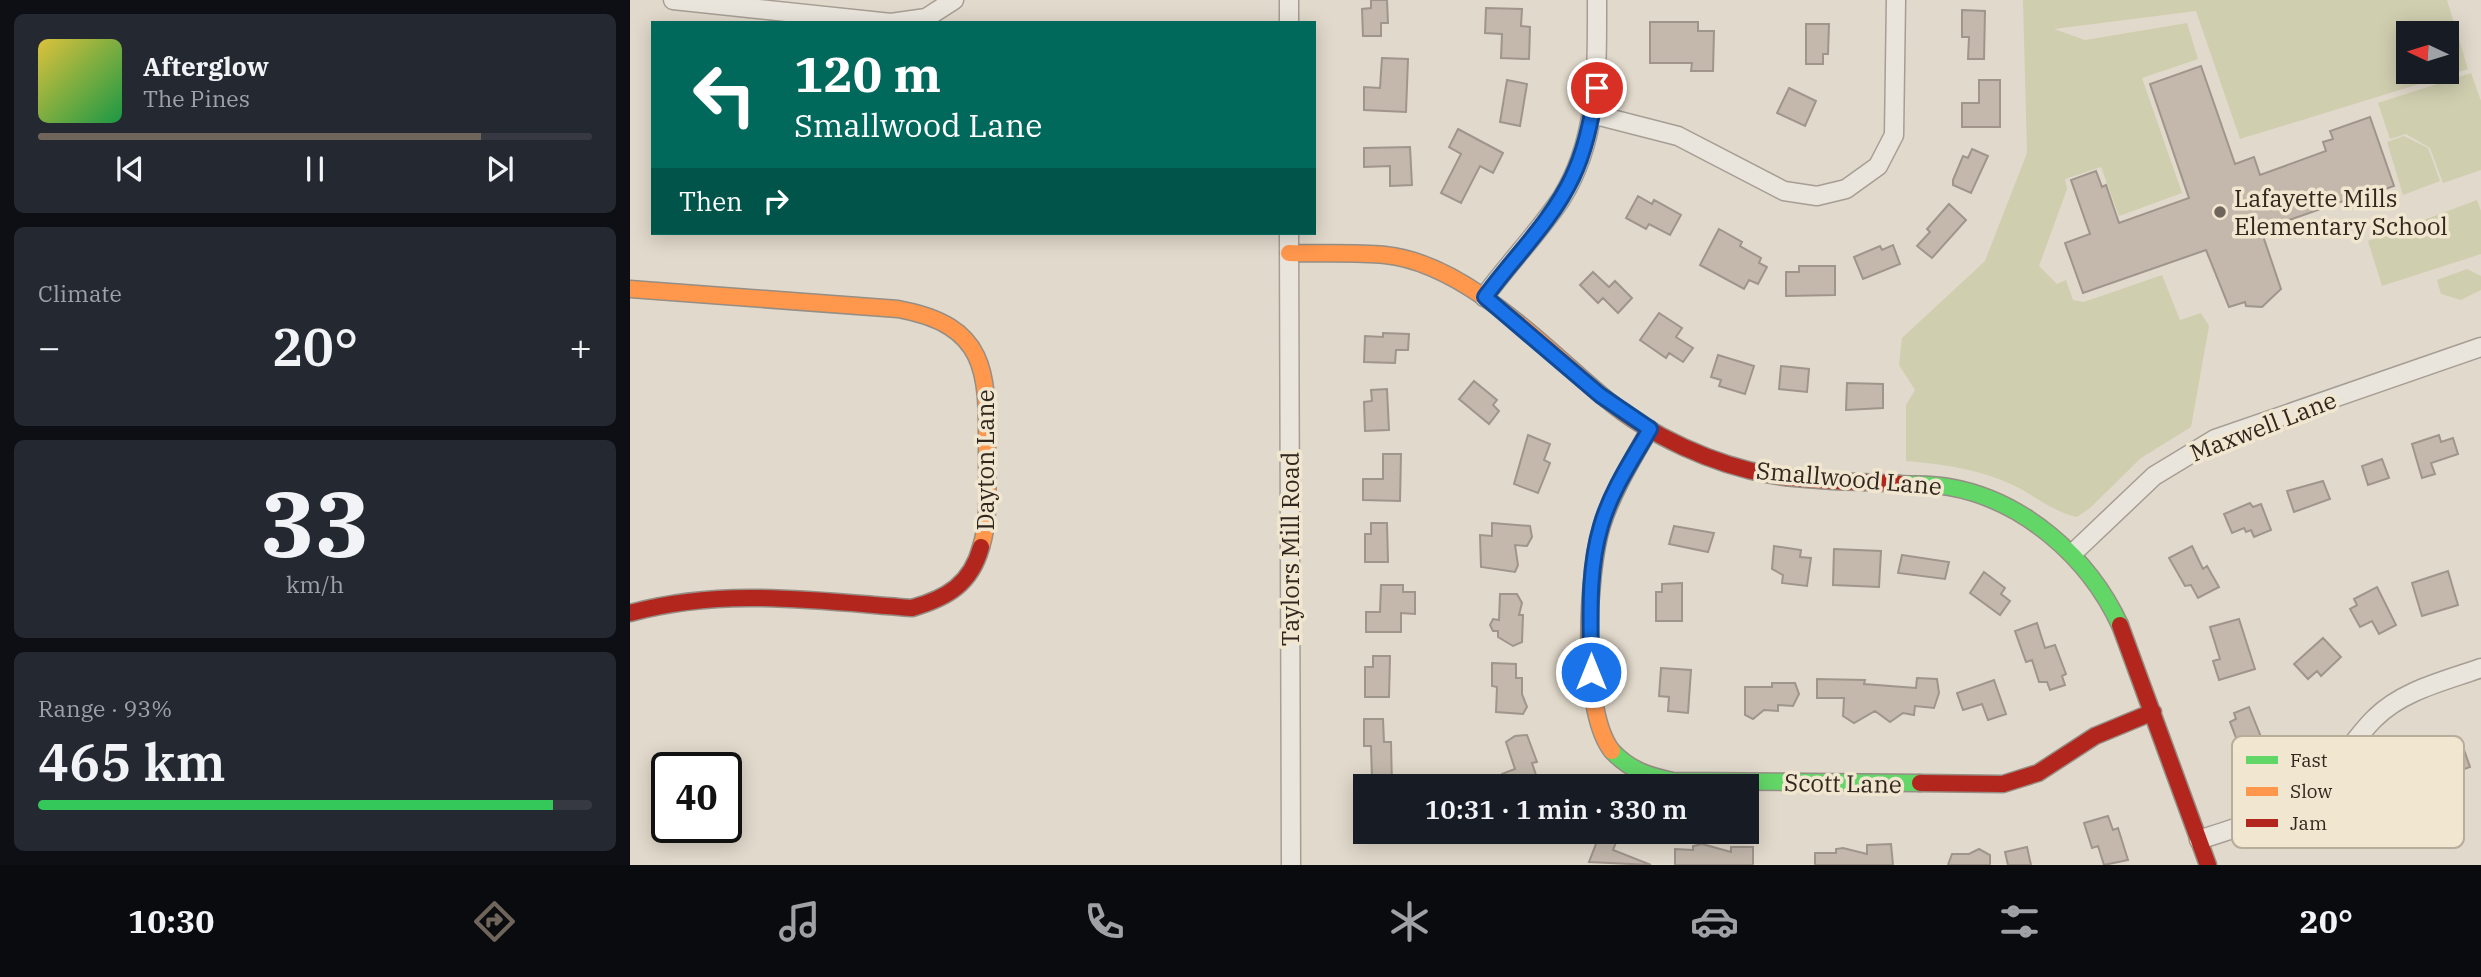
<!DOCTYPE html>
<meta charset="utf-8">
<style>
body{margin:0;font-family:"IBM Plex Serif",serif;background:#242831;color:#f1f3f6;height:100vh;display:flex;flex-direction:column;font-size:26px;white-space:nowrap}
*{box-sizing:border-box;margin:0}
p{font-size:23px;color:#9ea1a6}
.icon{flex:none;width:38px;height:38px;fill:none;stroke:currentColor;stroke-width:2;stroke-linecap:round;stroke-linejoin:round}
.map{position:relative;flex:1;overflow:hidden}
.drawer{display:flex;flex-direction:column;gap:14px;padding:14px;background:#0d0f14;width:630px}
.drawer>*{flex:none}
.guide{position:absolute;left:21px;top:21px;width:665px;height:214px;border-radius:0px;box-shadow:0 4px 18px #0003;background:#00695c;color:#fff;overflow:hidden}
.needle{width:46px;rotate:274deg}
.fabs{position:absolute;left:1766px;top:21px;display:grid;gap:14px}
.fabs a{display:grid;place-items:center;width:63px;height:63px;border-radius:0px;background:#171b24;box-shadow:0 4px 18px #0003;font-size:35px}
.speed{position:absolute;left:21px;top:752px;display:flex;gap:14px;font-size:35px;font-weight:700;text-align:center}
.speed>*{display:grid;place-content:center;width:91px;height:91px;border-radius:50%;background:#171b24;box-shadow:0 4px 18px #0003;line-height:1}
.speed .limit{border:4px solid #111;border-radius:10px;background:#fff;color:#111}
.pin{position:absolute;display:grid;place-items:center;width:60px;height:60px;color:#fff;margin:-30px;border:4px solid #fff;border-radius:50%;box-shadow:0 2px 7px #0007}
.me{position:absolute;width:77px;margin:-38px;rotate:0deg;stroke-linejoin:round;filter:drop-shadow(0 0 5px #0008)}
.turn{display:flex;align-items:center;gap:24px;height:147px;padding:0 28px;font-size:32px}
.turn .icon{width:91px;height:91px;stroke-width:2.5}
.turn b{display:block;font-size:49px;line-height:60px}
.then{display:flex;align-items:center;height:66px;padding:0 28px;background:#0003;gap:14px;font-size:26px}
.big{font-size:52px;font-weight:600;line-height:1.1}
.drawer .tile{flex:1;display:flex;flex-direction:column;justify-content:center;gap:10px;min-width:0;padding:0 24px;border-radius:10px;background:#242831}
.drawer .dial{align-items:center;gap:0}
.dial b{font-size:91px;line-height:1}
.song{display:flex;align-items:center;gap:21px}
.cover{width:84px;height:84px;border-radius:10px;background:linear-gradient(135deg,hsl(50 70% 55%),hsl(140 70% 35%))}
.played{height:7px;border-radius:4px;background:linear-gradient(90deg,#6f655b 80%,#363941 80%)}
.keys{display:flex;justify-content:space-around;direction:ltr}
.heat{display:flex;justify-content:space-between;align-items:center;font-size:38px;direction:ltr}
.charge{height:10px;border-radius:5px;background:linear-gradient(90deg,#34c759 93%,#363941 0)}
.trip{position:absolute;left:723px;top:774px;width:406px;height:70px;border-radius:0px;background:#171b24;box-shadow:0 4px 18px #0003;font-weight:600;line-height:70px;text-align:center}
.tab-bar{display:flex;height:112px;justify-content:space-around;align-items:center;background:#090b0e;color:#9ea1a6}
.tab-bar .icon{width:49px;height:49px}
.tab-bar .selected{color:#6f655b}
.tab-bar b{font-size:32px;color:#f1f3f6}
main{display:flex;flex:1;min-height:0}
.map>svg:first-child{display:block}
.green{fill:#cfceaf;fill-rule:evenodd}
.building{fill:#c4b8ac;stroke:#a0958b;stroke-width:2}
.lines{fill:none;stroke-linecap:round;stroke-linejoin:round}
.street-casing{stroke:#a69e94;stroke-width:21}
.fast-casing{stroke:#958e85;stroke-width:19}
.slow-casing{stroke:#958e85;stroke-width:19}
.jam-casing{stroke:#958e85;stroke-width:19}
.street{stroke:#eae5dc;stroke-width:18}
.fast{stroke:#63d668;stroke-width:16}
.slow{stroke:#ff974d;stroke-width:16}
.jam{stroke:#b3261e;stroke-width:16}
.route-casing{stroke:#114b97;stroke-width:18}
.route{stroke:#1a73e8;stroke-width:12}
.poi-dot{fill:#6f655b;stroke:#f1e7d1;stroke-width:2.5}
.labels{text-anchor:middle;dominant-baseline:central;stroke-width:7;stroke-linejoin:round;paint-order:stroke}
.poi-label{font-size:24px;fill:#32271e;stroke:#f1e7d1;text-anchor:start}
.street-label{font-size:24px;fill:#32271e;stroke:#f1e7d1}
.key{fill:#f1e7d1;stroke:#b8ad9b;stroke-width:2}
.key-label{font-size:19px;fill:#32271e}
</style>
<main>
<section class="drawer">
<div class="tile">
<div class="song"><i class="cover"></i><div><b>Afterglow</b><p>The Pines</p></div></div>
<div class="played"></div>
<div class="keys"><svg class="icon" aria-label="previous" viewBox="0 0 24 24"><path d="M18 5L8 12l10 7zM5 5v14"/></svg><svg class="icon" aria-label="pause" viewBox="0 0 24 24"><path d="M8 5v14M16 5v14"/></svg><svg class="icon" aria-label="next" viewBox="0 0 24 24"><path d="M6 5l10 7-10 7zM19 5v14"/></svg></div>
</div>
<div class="tile"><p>Climate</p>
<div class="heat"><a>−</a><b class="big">20°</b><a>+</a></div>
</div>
<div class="tile dial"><b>33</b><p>km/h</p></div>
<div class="tile"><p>Range · 93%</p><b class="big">465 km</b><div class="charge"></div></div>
</section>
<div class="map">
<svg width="1851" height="865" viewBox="0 0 1851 865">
<rect width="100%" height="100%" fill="#e1d9cb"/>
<path class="green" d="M 1393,0 L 1817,0 L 1838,69 L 1610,139 L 1566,11 L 1424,29 L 1455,40 L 1557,23 L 1568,59 L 1512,78 L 1552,193 L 1489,216 L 1471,167 L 1435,179 L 1437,189 L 1409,266 L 1427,284 L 1436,280 L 1443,300 L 1454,302 L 1532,275 L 1550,320 L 1571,313 L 1579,326 L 1561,427 L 1511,458 L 1460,508 L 1447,517 C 1423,512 1404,495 1383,485 C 1349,469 1313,464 1276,461 L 1276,405 L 1285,390 L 1269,365 L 1272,338 L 1355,261 L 1397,153 ZM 1778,33 L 1816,33 L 1816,72 L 1778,72 Z
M 1841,73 L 1851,101 L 1851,170 L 1813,183 L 1800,148 L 1776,134 L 1760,139 L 1748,103 Z
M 1774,136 L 1798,148 L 1810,181 L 1773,195 L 1757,142 Z
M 1847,200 L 1851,211 L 1851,254 L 1752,286 L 1738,241 Z
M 1837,269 L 1851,276 L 1851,290 L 1831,300 L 1811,294 L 1807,280 Z"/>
<path class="building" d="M 741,0 L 757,0 L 758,23 L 751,23 L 751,36 L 733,36 L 732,9 L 741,8 Z
M 856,8 L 892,9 L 891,26 L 900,27 L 899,59 L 871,58 L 872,34 L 855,33 Z
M 1332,10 L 1355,11 L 1354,59 L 1338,59 L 1339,37 L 1332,37 Z
M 1020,22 L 1068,22 L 1068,31 L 1084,31 L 1083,71 L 1061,71 L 1062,63 L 1020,63 Z
M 1176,24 L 1199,24 L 1198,54 L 1193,54 L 1193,64 L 1176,64 Z
M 752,58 L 778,59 L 776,112 L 734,110 L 734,87 L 750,88 Z
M 1571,66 L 1605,164 L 1624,157 L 1630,175 L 1696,151 L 1693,142 L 1703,139 L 1700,131 L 1740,117 L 1764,186 L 1744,193 L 1746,199 L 1718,209 L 1716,200 L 1631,230 L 1651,289 L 1632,307 L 1616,306 L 1615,302 L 1599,307 L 1576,250 L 1453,293 L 1435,243 L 1460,234 L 1441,180 L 1466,171 L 1472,187 L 1476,185 L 1489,223 L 1559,198 L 1520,84 Z
M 877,80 L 897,84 L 890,126 L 870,122 Z
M 1349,80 L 1370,80 L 1370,127 L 1332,127 L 1332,103 L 1349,103 Z
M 1159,88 L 1186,101 L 1175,126 L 1147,113 Z
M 828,129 L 873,153 L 863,173 L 850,166 L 831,203 L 811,193 L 831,154 L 819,147 Z
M 780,147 L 782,185 L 760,186 L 760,166 L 734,167 L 734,148 Z
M 1342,149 L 1358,156 L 1341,193 L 1323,185 L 1323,180 L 1333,156 L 1338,158 Z
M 1008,196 L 1022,204 L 1024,200 L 1051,215 L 1040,235 L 1019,224 L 1016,229 L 996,218 Z
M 1319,204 L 1336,220 L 1302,258 L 1287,246 L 1300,232 L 1297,229 Z
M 1089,229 L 1112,242 L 1110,246 L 1131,258 L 1129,263 L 1137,267 L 1128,284 L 1119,280 L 1114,289 L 1070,265 Z
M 1263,245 L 1270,264 L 1233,279 L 1224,257 L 1250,246 L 1252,250 Z
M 1169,266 L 1205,266 L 1205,295 L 1156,296 L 1156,272 L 1169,272 Z
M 963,272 L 979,287 L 985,281 L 1002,298 L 988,313 L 973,298 L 968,303 L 950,285 Z
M 1029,313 L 1052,328 L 1046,337 L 1063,348 L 1053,362 L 1039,353 L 1036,358 L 1010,340 Z
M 753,333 L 779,334 L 778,350 L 766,350 L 765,363 L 734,362 L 735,336 L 753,337 Z
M 1088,355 L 1124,366 L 1115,394 L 1089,386 L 1091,380 L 1081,377 Z
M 1151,366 L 1179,369 L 1177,392 L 1149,389 Z
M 844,381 L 867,400 L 863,405 L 869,411 L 859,424 L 829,399 Z
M 1217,383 L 1253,384 L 1253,408 L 1216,410 Z
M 757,389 L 759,430 L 735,431 L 734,402 L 742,401 L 741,390 Z
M 898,435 L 920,444 L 914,460 L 920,463 L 908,493 L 884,484 Z
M 1809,435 L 1811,442 L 1823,438 L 1828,454 L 1801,463 L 1805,474 L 1792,478 L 1782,444 Z
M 753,454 L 771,454 L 770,501 L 733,500 L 733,479 L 753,479 Z
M 1752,459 L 1759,478 L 1738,485 L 1732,466 Z
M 1693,481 L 1700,499 L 1664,512 L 1657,491 Z
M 1620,503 L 1623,507 L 1631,504 L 1641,530 L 1624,537 L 1621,530 L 1616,532 L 1614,528 L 1602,533 L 1594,514 Z
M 741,523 L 757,523 L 758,562 L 735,562 L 735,534 L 741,534 Z
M 862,523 L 900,526 L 902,537 L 897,546 L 885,545 L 888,565 L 885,572 L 851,567 L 850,535 L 862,536 Z
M 1044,526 L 1084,533 L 1078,552 L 1039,544 Z
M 1144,546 L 1171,550 L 1170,557 L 1181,558 L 1177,586 L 1152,583 L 1153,575 L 1142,569 Z
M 1562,546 L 1573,569 L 1577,566 L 1589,587 L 1568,598 L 1561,585 L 1555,586 L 1539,558 Z
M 1204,549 L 1251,551 L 1249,587 L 1203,585 Z
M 1272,555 L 1319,562 L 1315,579 L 1268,573 Z
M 1818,571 L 1828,605 L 1792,616 L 1782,583 Z
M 1354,572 L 1375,588 L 1371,594 L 1380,601 L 1370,615 L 1340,593 Z
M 1052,583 L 1052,621 L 1026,621 L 1026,592 L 1032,592 L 1032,584 Z
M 751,585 L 773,585 L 773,592 L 785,592 L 785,614 L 771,613 L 771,632 L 736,632 L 736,612 L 750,612 Z
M 1747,587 L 1766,625 L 1749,634 L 1742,621 L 1730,627 L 1720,609 L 1727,605 L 1724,599 Z
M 870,594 L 887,594 L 892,603 L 889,615 L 893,615 L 892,642 L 883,646 L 868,637 L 868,631 L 863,631 L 860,625 L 863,619 L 869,620 Z
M 1609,619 L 1625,669 L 1589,680 L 1583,661 L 1590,659 L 1580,627 Z
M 1407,623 L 1415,648 L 1425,645 L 1436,674 L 1432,676 L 1435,685 L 1420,690 L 1417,682 L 1409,682 L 1402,660 L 1396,662 L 1385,631 Z
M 1693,638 L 1711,657 L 1691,676 L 1687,671 L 1678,679 L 1664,664 Z
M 743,656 L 760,656 L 759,697 L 735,697 L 735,667 L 743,667 Z
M 862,663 L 886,664 L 886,678 L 892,678 L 892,694 L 897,707 L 893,714 L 866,712 L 867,687 L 862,686 Z
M 1031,668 L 1061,670 L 1058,713 L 1038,711 L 1039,697 L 1029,696 Z
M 1287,678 L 1307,679 L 1309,693 L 1304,708 L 1285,706 L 1284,715 L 1273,713 L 1260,722 L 1245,711 L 1224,723 L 1213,716 L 1214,698 L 1187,698 L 1187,679 L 1235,680 L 1234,684 L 1286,688 Z
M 1364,680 L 1376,714 L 1358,720 L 1352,704 L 1333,710 L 1327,693 Z
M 1142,683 L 1165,683 L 1169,694 L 1163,706 L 1148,705 L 1148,711 L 1134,710 L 1123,719 L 1115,715 L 1115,687 L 1142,687 Z
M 1619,707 L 1633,742 L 1611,751 L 1600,722 L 1606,719 L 1604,713 Z
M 734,719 L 753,719 L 754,742 L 761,742 L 762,786 L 738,786 L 742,778 L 741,746 L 734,746 Z
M 897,735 L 907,762 L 902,763 L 906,775 L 876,786 L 872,780 L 872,774 L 885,769 L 876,742 L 885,736 Z
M 1832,744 L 1840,767 L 1805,780 L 1796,757 Z
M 1478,816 L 1483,830 L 1488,828 L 1498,860 L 1474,865 L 1468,846 L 1462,848 L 1454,823 Z
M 971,831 L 989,835 L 983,850 L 1021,865 L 959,862 Z
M 1072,844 L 1101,852 L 1101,847 L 1123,847 L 1123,865 L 1045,865 L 1045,849 L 1063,850 L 1063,846 Z
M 1261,844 L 1263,865 L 1185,865 L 1185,853 L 1206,853 L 1206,849 L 1213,848 L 1237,854 L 1237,845 Z
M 1397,847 L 1401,865 L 1378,865 L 1375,852 Z
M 1349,849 L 1360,855 L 1360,865 L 1318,865 L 1322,854 L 1339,854 Z"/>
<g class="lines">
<g class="street-casing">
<path id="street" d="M 43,0 L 261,23 L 296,18 L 324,0
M 659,23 L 659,0
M 962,114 L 1048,136 L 1154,191 L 1187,196 L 1216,189 L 1248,166 L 1264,135 L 1266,0
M 659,233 L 661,865
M 854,297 C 879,263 908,233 931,199 C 969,139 967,68 967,0
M 1443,553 L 1524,476 L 1585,439 L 1851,347
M 1569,840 C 1606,827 1651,817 1682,791 C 1707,771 1722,740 1745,718 C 1773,690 1815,681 1851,668"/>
</g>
<g class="fast-casing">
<path id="fast" d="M 1270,484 C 1286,485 1303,484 1319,487 C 1394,500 1459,558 1490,625
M 982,751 C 1000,770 1018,776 1043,781 L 1290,783"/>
</g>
<g class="slow-casing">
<path id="slow" d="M 659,253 C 691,254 724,252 755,255 C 836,263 916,349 976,399
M 0,289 L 268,309 C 362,326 357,377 357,457 C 357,486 360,518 351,547
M 982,751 C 950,710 957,573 972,525 C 983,491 1002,460 1020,429"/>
</g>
<g class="jam-casing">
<path id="jam" d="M 976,399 C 1020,436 1084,465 1141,475 C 1183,482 1228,481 1270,484
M 0,613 C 94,587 187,601 282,608 C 317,598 341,584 351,547
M 1490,625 L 1578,865
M 1290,783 L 1373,784 L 1408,773 L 1465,736 L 1523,712"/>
</g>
<use href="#street" class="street"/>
<use href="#fast" class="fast"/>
<use href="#slow" class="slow"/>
<use href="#jam" class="jam"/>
</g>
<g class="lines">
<g class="route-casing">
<path id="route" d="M 961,672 C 961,623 957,573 971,526 C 981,491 1002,460 1020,429 L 970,395 L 855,297 C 884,257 921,222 942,178 C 956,149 961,119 967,88"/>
</g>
<use href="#route" class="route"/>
</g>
<circle class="poi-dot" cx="1590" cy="212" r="7"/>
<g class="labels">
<g class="poi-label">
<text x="1604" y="198">Lafayette Mills<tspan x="1604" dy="28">Elementary School</tspan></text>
</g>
<g class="street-label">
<text transform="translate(1633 426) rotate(-21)">Maxwell Lane</text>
<text transform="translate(355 460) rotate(-90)">Dayton Lane</text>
<text transform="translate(1219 478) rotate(5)">Smallwood Lane</text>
<text transform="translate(660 549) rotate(-90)">Taylors Mill Road</text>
<text transform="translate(1213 783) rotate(1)">Scott Lane</text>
</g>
</g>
<rect x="1602" y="736" width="232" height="112" rx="10" class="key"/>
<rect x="1616" y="756" width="32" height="8" fill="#63d668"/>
<rect x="1616" y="787" width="32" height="9" fill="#ff974d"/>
<rect x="1616" y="819" width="32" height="8" fill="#b3261e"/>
<g class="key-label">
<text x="1660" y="767">Fast</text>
<text x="1660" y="798">Slow</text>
<text x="1660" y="830">Jam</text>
</g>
</svg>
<div class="fabs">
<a><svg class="needle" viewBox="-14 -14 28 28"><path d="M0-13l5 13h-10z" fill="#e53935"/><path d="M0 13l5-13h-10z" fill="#9ea1a6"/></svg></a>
</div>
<div class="speed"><div class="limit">40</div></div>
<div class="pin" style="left:967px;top:88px;background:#d93025"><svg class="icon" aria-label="arrive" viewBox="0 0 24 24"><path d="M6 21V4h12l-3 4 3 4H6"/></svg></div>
<svg class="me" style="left:961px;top:672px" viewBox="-20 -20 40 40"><circle r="17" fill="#1a73e8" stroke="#fff" stroke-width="3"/><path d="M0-11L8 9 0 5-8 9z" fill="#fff"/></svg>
<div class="trip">10:31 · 1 min · 330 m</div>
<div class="guide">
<div class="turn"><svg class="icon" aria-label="left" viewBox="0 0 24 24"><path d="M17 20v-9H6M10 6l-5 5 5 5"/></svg><div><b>120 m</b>Smallwood Lane</div></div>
<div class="then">Then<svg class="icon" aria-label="right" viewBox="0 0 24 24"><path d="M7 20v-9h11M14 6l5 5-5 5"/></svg></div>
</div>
</div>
</main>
<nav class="tab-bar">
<b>10:30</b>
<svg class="icon selected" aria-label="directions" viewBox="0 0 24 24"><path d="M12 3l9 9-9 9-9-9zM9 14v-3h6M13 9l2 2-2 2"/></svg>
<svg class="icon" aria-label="music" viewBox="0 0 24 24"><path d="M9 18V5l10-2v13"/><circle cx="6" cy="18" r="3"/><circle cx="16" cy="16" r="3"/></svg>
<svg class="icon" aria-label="phone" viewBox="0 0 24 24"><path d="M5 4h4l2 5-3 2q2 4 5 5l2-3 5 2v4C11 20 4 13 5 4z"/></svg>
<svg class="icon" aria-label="climate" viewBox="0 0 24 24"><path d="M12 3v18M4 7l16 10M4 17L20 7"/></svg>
<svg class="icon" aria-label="car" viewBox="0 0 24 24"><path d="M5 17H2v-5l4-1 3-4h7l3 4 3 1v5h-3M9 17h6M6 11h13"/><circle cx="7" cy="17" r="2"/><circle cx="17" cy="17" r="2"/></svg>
<svg class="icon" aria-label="filters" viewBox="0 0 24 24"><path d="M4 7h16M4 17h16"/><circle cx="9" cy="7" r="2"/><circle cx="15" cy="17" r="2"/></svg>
<b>20°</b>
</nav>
